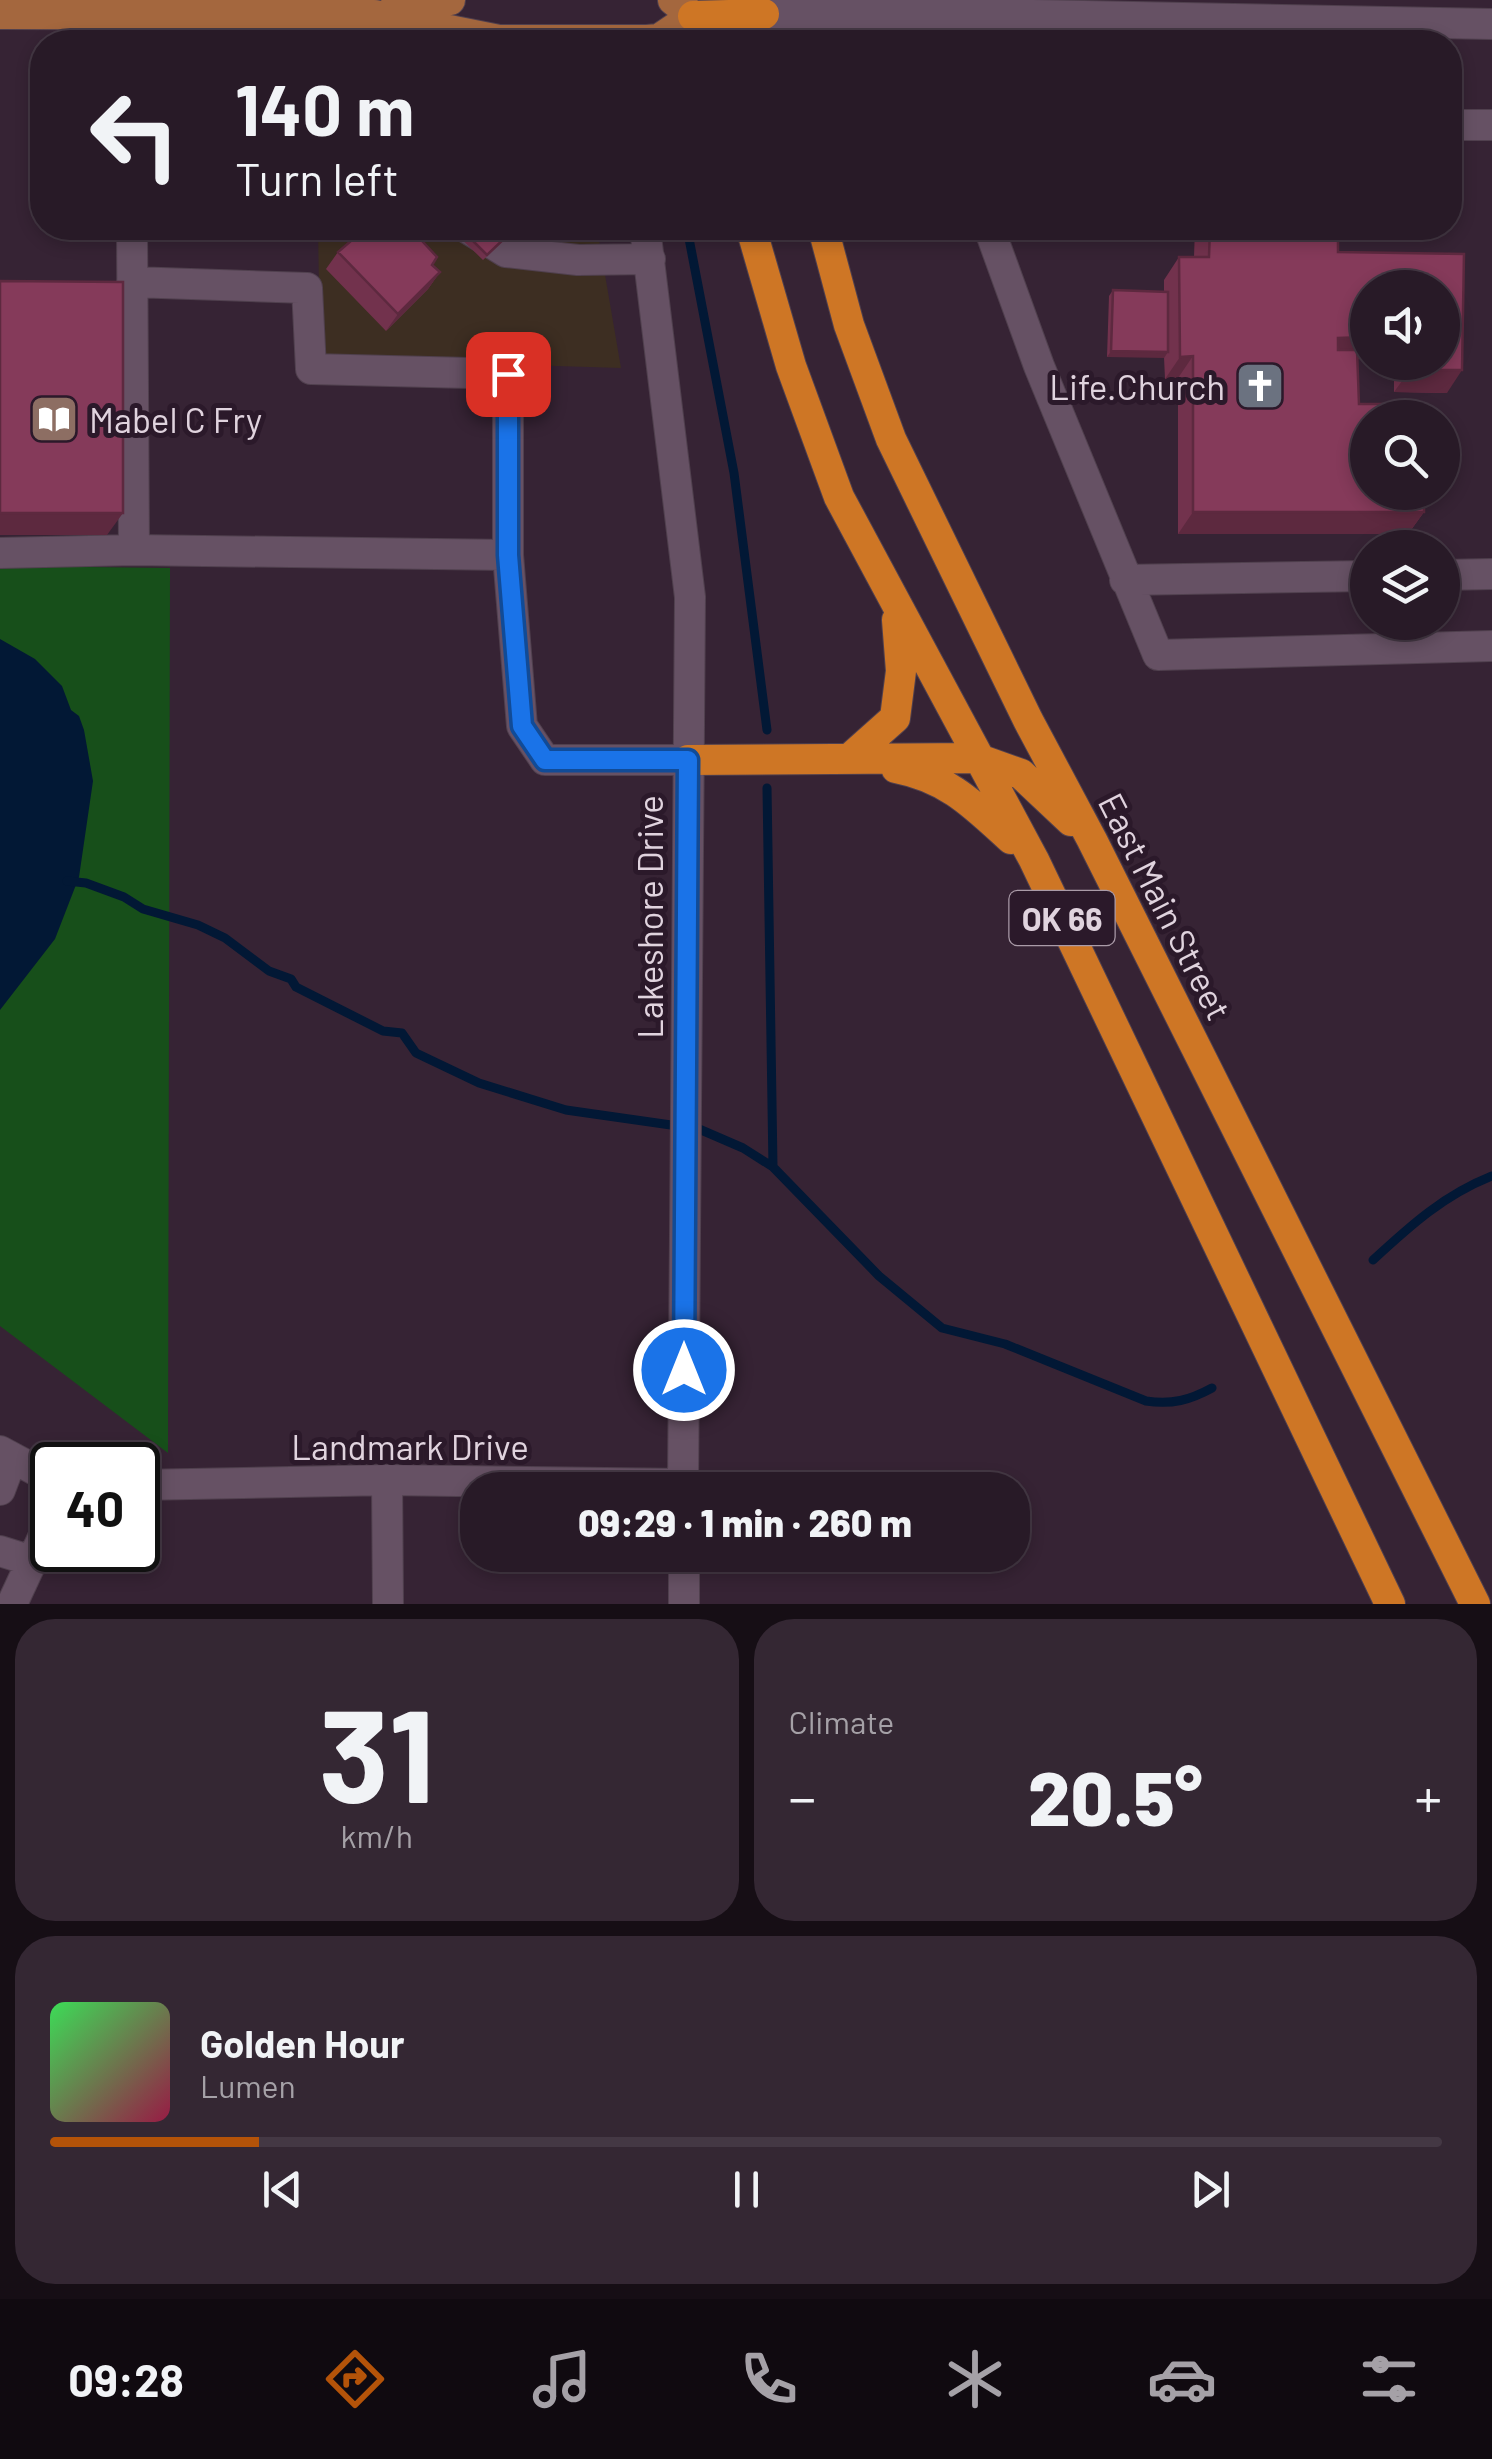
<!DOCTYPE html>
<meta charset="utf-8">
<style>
body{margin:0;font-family:Barlow,sans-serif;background:#342733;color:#f1f3f6;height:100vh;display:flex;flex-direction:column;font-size:38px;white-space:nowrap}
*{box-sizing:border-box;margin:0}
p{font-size:32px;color:#a5a1a7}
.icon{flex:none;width:55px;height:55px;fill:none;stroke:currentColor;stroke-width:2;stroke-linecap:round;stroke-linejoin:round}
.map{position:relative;height:1604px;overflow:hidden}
.panel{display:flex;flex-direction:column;gap:15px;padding:15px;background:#160e15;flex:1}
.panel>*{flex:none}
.hud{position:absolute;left:30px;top:30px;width:1432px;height:210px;border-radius:40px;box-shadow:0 5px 15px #0003,0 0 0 2px #443844;background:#281a27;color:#f1f3f6;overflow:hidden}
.controls{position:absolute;left:1350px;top:270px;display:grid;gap:20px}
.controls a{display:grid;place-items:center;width:110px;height:110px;border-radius:50%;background:#281a27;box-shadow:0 5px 15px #0003,0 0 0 2px #443844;font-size:50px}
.speed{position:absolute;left:30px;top:1442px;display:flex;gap:20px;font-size:50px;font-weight:700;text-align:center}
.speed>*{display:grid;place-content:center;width:130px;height:130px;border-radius:50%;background:#281a27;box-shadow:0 5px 15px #0003,0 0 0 2px #443844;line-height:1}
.speed .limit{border:5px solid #111;border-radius:15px;background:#fff;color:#111}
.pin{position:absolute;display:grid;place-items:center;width:85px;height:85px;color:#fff;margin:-42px;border-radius:20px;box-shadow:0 5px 15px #0006}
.me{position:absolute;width:110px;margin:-55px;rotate:0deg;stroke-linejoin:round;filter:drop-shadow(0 0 8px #0008)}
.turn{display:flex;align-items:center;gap:35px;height:210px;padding:0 40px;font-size:45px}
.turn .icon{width:130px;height:130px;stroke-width:2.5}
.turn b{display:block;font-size:70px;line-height:85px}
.big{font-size:75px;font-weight:800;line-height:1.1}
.panel .card{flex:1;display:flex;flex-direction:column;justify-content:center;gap:15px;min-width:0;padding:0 35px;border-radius:40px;background:#342733}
.panel .dial{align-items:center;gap:0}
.dial b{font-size:130px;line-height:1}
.song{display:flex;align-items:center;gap:30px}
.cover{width:120px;height:120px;border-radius:15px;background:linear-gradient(135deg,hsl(130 70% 55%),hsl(340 70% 35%))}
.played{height:10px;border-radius:5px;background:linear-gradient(90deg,#b45309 15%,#443844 15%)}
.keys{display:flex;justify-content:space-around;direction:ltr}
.heat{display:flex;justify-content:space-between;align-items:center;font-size:55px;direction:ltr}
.panel .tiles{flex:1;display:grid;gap:15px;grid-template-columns:1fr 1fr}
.card:last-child{grid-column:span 2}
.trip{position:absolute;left:460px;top:1472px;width:570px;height:100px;border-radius:40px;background:#281a27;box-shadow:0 5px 15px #0003,0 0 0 2px #443844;font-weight:800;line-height:100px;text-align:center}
.dock{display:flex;height:160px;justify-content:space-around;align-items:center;background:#100a10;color:#a5a1a7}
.dock .icon{width:70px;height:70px}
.dock .on{color:#b45309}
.dock b{font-size:45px;color:#f1f3f6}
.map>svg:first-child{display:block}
.commercial{fill:#3d2e22}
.green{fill:#174f1a}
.water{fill:#021835}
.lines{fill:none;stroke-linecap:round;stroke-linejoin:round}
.stream{stroke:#021835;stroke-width:9}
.minor-casing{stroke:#50404e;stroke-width:32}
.major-casing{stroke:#50404e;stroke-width:32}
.highway-casing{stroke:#50404e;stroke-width:32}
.minor{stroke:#665164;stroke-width:30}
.major{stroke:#a4673e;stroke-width:30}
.highway{stroke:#ce7625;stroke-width:30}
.wall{fill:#72324d}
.shaded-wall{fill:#5d293f}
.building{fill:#853a5a;stroke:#5d293f;stroke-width:2.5}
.route-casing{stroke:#114b97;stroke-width:25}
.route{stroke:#1a73e8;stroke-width:18}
.labels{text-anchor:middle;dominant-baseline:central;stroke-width:10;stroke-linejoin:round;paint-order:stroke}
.shield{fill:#2b192a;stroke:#aa9ba8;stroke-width:2.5}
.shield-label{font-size:32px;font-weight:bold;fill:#e0d3de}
.poi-label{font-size:35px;fill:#e0d3de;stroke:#2b192a;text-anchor:end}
.street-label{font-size:35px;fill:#e0d3de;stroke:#2b192a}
</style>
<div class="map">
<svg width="1492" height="1604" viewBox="0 0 1492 1604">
<rect width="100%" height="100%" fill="#362334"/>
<path class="commercial" d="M 318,228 L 597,228 L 621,368 L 327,359 L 320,344 Z"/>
<path class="green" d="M 0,566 L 170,568 L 168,1453 L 0,1326 Z"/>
<path class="water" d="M 0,639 L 35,659 L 62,686 L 71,710 L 79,716 L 84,730 L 93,781 L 79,877 L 55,939 L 0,1010 Z"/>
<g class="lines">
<path class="stream" d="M 687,228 L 734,473 L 767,730
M 767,788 L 773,1167
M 67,881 L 86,883 L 124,897 L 143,909 L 198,925 L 225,938 L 269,971 L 291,979 L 296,987 L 383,1031 L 402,1033 L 416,1053 L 479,1083 L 566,1110 L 699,1129 L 743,1148 L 773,1167 L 879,1276 L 942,1328 L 1005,1344 L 1146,1401 C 1172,1405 1190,1400 1212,1388
M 1373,1260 C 1411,1225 1444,1195 1492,1176"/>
<g class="minor-casing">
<path id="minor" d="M 130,14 L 130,42
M 764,14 L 983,14 L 1492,24
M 374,15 L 380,42
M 1450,125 L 1492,125
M 132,228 L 134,550 L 508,555 L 522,726 L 545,760 L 688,760
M 467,228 L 506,252 L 578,260 L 650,259
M 645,228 L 690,597 L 683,1490
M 989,228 L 1039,366 L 1158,655 L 1492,646
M 132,282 L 307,288 L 311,369 L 508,374 L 508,555
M 0,553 L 134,550
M 1442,575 L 1492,574
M 1125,580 L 1368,576
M 0,1451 L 52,1479
M 387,1480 L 388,1604
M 138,1485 L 387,1480 L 683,1484
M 0,1490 L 12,1458
M 0,1551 L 32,1561
M 684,1555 L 684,1604
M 12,1604 L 52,1518"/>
</g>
<g class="major-casing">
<path id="major" d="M 392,11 L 450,0
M 0,14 L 374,15 L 499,40 L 647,40 L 659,39 L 693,16 L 673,0"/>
</g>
<g class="highway-casing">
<path id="highway" d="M 693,16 L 764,14
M 751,228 L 791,366 L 839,497 L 1034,860 L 1390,1604
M 823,228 L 849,325 L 891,439 L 1028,720 L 1092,840 L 1475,1604
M 849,759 L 895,718 L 901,671 L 897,620
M 688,760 L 976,758 L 1021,774 L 1071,821
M 896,768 C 948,778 974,805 1011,839"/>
</g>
<use href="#minor" class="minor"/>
<use href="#major" class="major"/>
<use href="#highway" class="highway"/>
</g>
<path class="wall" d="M 450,228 L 499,228 L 503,241 L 483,260 Z
M 1195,228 L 1338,228 L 1338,252 L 1464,254 L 1447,393 L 1394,392 L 1394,362 L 1442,362 L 1368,288 L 1368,359 L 1357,359 L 1359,404 L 1424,512 L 1408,534 L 1178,534 L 1178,378 L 1165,379 L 1164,357 L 1107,357 L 1109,296 L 1113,290 L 1164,292 L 1164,280 L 1179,257 L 1194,257 Z
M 338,252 L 432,265 L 440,272 L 428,289 L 386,331 L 326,269 Z"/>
<path class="shaded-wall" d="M 440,272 L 428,289 L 386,331 L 398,314 Z
M 1368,337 L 1368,359 L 1323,360 L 1338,338 Z
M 1111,351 L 1168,352 L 1164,358 L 1107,357 Z
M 1193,356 L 1178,378 L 1165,379 L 1180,357 Z
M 1410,370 L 1462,370 L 1447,393 L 1394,392 Z
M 1193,512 L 1424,512 L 1408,534 L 1178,534 Z
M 0,513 L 123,513 L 107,535 L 0,535 Z"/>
<path class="building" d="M 366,228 L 410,228 L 437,257 L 432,265 L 440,272 L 398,314 L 338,252 Z
M 460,228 L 499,228 L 507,236 L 487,255 Z
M 1210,228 L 1338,228 L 1338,252 L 1464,254 L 1462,370 L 1410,370 L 1410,362 L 1442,362 L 1442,288 L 1368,288 L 1368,337 L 1338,338 L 1338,350 L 1357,350 L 1359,404 L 1424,404 L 1424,418 L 1368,418 L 1368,492 L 1424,492 L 1424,512 L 1193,512 L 1193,356 L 1180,357 L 1179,257 L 1209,257 Z
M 0,281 L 123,282 L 123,513 L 0,513 Z
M 1113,290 L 1168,292 L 1168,352 L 1111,351 Z"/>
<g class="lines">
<g class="route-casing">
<path id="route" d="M 508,374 L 508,555 L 522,726 L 545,760 L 688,760 L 684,1370"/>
</g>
<use href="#route" class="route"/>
</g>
<defs>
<g id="church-square" transform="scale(2.5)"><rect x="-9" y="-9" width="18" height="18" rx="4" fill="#6b7280" stroke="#2b192a"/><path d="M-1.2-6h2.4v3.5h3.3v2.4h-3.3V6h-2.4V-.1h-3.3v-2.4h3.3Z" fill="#fff"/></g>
<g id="library-square" transform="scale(2.5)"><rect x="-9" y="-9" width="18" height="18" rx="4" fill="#8d6e63" stroke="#2b192a"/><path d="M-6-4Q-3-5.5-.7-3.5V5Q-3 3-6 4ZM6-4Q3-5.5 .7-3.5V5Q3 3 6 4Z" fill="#fff"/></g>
</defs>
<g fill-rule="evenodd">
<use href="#church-square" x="1260" y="386"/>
<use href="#library-square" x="54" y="419"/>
</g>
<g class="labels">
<rect class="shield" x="1009.5" y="891" width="105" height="54" rx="8"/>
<g class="shield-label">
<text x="1062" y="918">OK 66</text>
</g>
<g class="poi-label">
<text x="1225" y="386">Life.Church</text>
<text x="89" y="419" text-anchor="start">Mabel C Fry</text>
</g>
<g class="street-label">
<text transform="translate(1166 906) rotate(63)">East Main Street</text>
<text transform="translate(649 917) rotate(-90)">Lakeshore Drive</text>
<text x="410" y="1446">Landmark Drive</text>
</g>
</g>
</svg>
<div class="controls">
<a><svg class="icon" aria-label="sound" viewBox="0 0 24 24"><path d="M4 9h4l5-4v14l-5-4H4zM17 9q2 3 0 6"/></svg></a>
<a><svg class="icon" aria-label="search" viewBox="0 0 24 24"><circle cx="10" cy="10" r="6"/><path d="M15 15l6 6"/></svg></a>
<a><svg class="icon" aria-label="layers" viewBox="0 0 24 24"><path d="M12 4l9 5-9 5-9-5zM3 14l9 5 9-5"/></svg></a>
</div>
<div class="speed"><div class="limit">40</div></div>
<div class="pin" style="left:508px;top:374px;background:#d93025"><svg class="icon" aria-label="arrive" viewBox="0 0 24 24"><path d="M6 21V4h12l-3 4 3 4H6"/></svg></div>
<svg class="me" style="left:684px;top:1370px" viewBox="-20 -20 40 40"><circle r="17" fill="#1a73e8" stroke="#fff" stroke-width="3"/><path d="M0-11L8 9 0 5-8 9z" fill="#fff"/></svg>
<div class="trip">09:29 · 1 min · 260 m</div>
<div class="hud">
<div class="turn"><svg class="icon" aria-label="left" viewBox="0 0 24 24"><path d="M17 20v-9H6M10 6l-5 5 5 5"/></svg><div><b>140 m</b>Turn left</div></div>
</div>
</div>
<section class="panel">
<div class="tiles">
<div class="card dial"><b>31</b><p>km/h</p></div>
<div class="card"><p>Climate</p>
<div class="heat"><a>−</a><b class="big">20.5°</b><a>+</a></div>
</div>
<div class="card">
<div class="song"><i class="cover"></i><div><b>Golden Hour</b><p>Lumen</p></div></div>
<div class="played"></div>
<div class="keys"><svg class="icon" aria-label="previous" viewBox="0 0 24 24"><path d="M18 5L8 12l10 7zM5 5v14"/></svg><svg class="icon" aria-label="pause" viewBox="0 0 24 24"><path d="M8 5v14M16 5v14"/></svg><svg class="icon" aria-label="next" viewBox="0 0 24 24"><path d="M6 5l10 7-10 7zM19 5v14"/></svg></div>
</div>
</div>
</section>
<nav class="dock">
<b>09:28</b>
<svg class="icon on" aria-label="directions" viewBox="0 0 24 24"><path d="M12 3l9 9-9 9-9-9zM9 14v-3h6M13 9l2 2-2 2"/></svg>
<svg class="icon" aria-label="music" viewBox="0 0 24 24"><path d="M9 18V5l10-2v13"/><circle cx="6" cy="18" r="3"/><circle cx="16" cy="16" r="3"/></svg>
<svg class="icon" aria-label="phone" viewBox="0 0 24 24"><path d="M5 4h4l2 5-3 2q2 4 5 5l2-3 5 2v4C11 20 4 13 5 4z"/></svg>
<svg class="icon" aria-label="climate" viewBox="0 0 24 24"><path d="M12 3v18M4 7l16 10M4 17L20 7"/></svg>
<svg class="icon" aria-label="car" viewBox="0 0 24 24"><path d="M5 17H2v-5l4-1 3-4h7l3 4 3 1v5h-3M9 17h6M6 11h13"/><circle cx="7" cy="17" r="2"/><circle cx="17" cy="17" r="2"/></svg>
<svg class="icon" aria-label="filters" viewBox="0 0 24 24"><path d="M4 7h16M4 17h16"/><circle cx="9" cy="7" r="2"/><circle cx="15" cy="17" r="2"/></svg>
</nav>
